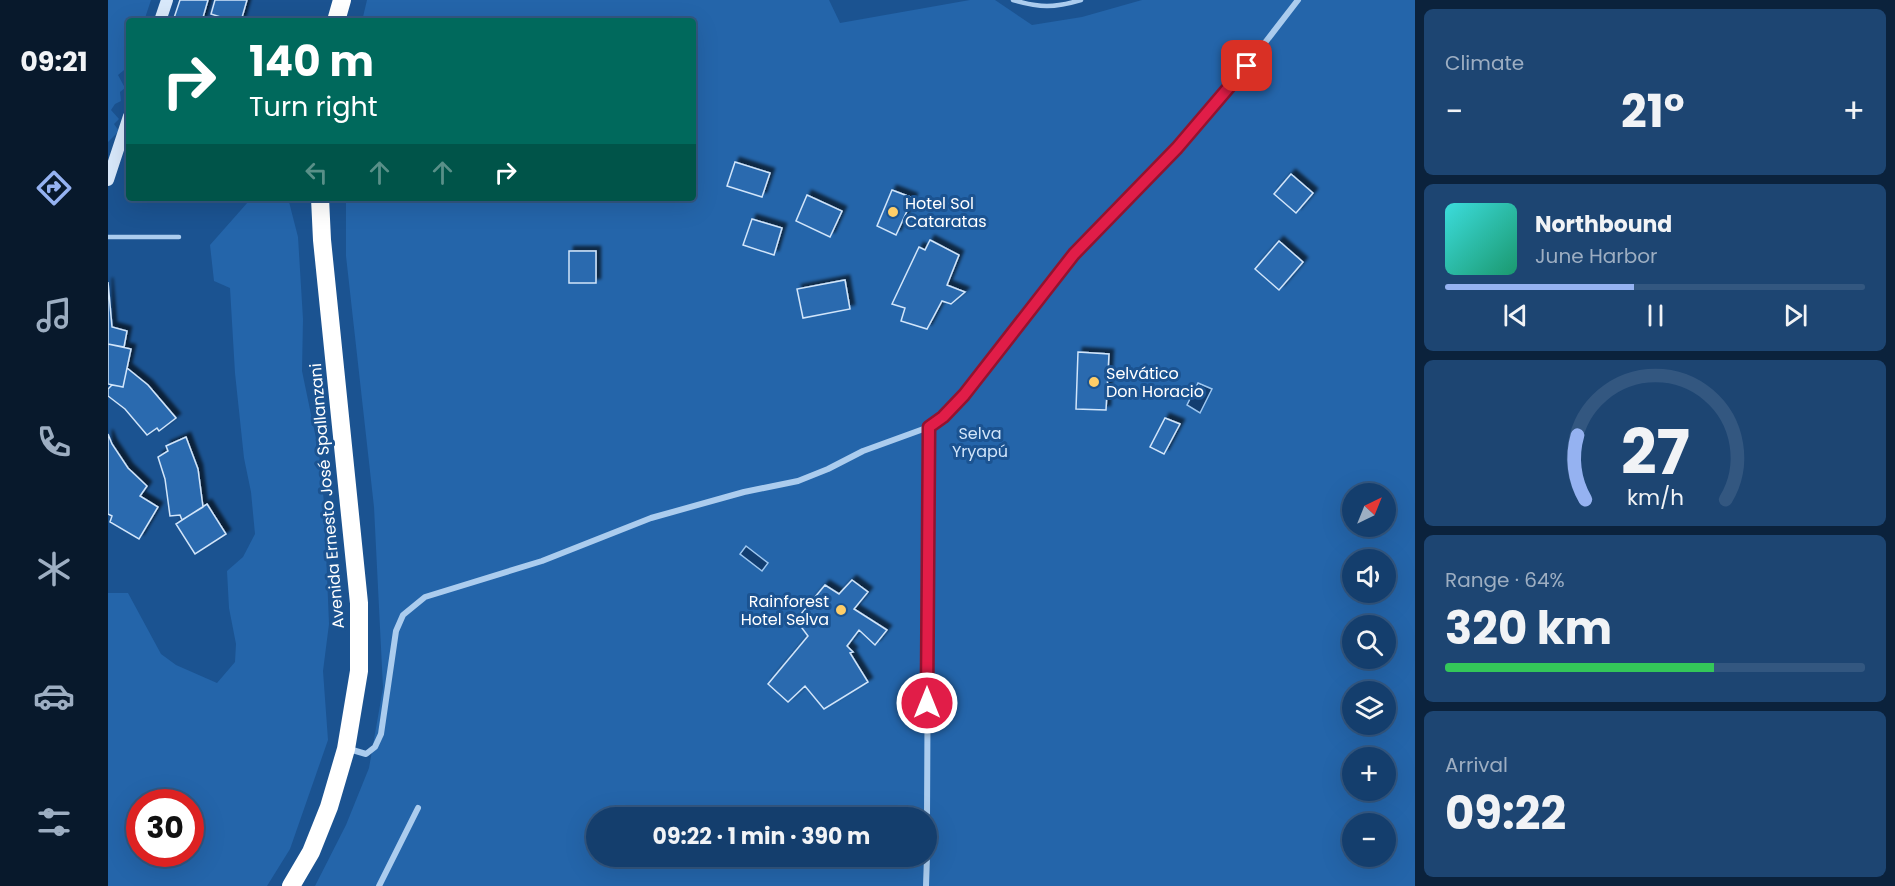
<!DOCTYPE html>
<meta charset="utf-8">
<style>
body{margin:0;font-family:Poppins,sans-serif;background:#1d4572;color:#f1f3f6;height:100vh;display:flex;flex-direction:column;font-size:22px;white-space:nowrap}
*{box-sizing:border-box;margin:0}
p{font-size:20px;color:#9daec2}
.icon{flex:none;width:33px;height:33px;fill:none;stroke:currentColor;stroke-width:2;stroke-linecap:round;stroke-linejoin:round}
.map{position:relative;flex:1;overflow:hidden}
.panel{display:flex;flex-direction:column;gap:9px;padding:9px;background:#0b223c;width:480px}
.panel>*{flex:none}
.guide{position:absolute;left:18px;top:18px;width:570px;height:183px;border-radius:6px;box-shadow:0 6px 24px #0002,0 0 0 2px #335780;background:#00695c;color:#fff;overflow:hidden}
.needle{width:39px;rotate:43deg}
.tools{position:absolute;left:1234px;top:483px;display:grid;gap:12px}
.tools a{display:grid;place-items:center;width:54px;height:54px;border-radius:50%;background:#143e6d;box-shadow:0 6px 24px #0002,0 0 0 2px #335780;font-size:30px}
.speed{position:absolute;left:18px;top:789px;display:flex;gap:12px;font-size:30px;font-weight:700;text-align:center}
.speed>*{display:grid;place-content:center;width:78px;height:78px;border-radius:50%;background:#143e6d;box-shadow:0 6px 24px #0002,0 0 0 2px #335780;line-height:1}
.speed .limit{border:9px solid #d22;background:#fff;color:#111}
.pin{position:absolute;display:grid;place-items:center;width:51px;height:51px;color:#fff;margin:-26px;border-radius:12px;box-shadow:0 3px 9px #0006}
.me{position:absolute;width:66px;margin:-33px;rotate:0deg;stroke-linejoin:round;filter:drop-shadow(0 0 4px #0008)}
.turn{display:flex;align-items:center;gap:21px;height:126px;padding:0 24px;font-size:27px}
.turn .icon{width:78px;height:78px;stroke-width:2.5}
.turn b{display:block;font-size:42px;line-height:51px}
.lanes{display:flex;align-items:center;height:57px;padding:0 24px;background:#0003;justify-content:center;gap:30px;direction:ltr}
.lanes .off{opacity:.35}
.big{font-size:45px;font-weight:700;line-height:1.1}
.panel .tile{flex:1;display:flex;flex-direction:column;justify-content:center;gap:9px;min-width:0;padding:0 21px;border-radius:9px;background:#1d4572}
.panel .dial{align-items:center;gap:0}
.dial svg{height:156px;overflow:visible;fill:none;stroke:#335780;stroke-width:7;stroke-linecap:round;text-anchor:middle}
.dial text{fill:#f1f3f6;stroke:none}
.song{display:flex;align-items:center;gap:18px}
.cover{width:72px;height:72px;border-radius:9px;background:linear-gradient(135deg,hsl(180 70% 55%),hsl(160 70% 35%))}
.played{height:6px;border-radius:3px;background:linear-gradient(90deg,#95b2f1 45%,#335780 45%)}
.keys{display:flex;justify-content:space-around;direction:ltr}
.heat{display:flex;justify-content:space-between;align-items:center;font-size:33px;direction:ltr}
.charge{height:9px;border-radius:4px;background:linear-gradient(90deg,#34c759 64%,#335780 0)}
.trip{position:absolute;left:478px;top:807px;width:351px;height:60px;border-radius:30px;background:#143e6d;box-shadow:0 6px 24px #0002,0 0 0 2px #335780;font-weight:700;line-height:60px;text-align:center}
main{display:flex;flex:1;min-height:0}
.menu{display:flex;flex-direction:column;width:108px;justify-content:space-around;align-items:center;background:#08192c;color:#9daec2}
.menu .icon{width:42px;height:42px}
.menu .on{color:#95b2f1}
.menu b{font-size:27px;color:#f1f3f6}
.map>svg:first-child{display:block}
.green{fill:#2465aa;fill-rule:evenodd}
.water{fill:#123d6f;stroke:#9ec7f0;stroke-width:1.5}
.building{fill:#2a6aaf;stroke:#d1e5fa;stroke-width:1.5;filter:url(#shadow)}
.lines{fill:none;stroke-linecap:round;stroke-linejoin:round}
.lane{stroke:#abccee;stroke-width:4.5}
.street{stroke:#abccee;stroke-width:6}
.secondary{stroke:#d8e8fa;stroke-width:12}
.highway{stroke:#fff;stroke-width:18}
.route-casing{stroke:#92132f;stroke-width:15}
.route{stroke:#e11d48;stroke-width:10}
.poi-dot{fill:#ffce68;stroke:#1b5391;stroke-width:2}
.labels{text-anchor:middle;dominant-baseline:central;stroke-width:6;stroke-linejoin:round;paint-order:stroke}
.poi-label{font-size:16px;fill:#fff;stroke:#1b5391;text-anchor:start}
.park-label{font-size:16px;fill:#d1e5fa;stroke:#1b5391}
.street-label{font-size:16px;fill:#fff;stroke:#1b5391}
</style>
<main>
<nav class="menu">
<b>09:21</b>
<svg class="icon on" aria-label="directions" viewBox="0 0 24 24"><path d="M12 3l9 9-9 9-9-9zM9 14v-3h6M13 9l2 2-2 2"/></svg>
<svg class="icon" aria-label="music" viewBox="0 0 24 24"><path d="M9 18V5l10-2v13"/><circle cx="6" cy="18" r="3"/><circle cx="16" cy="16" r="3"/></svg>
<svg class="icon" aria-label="phone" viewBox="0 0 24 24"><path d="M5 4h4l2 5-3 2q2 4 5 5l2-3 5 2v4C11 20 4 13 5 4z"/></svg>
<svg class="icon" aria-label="climate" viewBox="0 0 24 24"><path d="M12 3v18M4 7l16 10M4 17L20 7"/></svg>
<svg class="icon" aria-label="car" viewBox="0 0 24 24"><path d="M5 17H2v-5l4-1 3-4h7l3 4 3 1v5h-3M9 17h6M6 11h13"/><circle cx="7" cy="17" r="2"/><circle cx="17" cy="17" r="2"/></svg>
<svg class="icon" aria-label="filters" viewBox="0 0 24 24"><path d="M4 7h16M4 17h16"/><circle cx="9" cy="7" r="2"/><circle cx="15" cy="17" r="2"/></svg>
</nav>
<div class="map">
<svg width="1307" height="886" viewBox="0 0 1307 886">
<defs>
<filter id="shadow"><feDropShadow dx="4.5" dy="-4.5" stdDeviation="1.5" flood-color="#0009"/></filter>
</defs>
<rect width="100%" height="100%" fill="#1b5391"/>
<path class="green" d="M 0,0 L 43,0 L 36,21 L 21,21 L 21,66 L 10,75 L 17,88 L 12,92 L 13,101 L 7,104 L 3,110 L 11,119 L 6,124 L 11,131 L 0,142 Z
M 259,0 L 721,0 L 732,23 L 862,0 L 887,0 L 924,25 L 974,17 L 1034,0 L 1307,0 L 1307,886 L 207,886 L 238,825 L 261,768 L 275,688 L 266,507 L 238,256 L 238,198 L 585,198 L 585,21 L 254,21 ZM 1245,494 L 1278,494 L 1278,526 L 1245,526 ZM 1245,560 L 1278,560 L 1278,592 L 1245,592 ZM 1245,626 L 1278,626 L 1278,658 L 1245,658 ZM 1245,692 L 1278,692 L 1278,724 L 1245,724 ZM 1245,758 L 1278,758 L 1278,790 L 1245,790 ZM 489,818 L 819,818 L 819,856 L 489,856 ZM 1245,824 L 1278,824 L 1278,856 L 1245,856 Z
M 119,198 L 180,198 L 190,237 L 195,319 L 194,371 L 211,453 L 216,503 L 221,624 L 215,671 L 220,740 L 182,849 L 159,886 L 0,886 L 0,593 L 20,593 L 53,654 L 68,665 L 109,683 L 127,662 L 128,644 L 121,608 L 119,571 L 135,557 L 147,534 L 143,492 L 136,458 L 127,373 L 122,288 L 106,281 L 102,245 L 140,202 ZM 32,802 L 82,802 L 82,854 L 32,854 Z"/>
<path class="water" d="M 1090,383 L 1104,389 L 1092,413 L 1079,405 Z
M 638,546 L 660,563 L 654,571 L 632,554 Z"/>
<path class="building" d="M 72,0 L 100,0 L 94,21 L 65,21 Z
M 107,0 L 139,0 L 133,21 L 125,21 L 103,14 Z
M 627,162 L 662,173 L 654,197 L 619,186 Z
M 1183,174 L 1205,193 L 1188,213 L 1166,194 Z
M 784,190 L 805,198 L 788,235 L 769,226 Z
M 699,195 L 734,211 L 722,237 L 688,221 Z
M 644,219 L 674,228 L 666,255 L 635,245 Z
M 822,240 L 851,255 L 839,285 L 857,292 L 843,304 L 834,301 L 819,329 L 793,321 L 797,308 L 784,304 L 811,247 L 817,250 Z
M 1171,241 L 1195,262 L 1171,290 L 1147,269 Z
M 461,251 L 488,251 L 488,283 L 461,283 Z
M 737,280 L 742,309 L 695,318 L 689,289 Z
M 0,282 L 4,327 L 19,331 L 16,347 L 0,344 Z
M 0,344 L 23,349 L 15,387 L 0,384 Z
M 970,352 L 1001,354 L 998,410 L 968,409 Z
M 19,368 L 40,385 L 68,418 L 51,431 L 49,428 L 39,435 L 17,409 L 0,396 L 0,389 L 4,385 L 15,387 Z
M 1057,418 L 1072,424 L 1056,454 L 1042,447 Z
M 0,434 L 4,444 L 20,468 L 39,486 L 32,496 L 50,507 L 31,539 L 2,522 L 4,516 L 0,514 Z
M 78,437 L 90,469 L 95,507 L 74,520 L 72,515 L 62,516 L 57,479 L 50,457 L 60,451 L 58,446 Z
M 99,504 L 118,534 L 87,554 L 68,524 Z
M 744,580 L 760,592 L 746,609 L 779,630 L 767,645 L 751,630 L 739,646 L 745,652 L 742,653 L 760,682 L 716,709 L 697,686 L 680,702 L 660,684 L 700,636 L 688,620 L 717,585 L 731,594 Z"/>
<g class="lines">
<path class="lane" d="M 905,0 C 932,8 946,8 973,0
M 0,237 L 71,237"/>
<path class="street" d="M 241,749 L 258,754 L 267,747 L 273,734 L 288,631 L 295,615 L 317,597 L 434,561 L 543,518 L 636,492 L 690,481 L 720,469 L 755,451 L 821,427 L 835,417 L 857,395 L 966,254 L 1069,148 L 1139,66 L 1190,0
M 819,818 L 821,427
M 271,886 L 310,808
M 818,886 L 819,856"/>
<path class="secondary" d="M 52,21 L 59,0
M 0,180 L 21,116"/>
<path class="highway" d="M 228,21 L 234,0
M 183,886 L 203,852 L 221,807 L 238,749 L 251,671 L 251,603 L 214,240 L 212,198"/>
</g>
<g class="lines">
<g class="route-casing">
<path id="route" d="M 819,703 L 821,427 L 835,417 L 856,395 L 966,254 L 1069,148 L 1139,66"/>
</g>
<use href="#route" class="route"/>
</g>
<g class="poi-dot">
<circle cx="785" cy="212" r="6"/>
<circle cx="986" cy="382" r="6"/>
<circle cx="733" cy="610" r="6"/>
</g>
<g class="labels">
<g class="poi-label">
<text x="797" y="203">Hotel Sol<tspan x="797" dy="18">Cataratas</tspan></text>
<text x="998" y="373">Selvático<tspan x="998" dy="18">Don Horacio</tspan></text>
<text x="721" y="601" text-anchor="end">Rainforest<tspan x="721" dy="18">Hotel Selva</tspan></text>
</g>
<g class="park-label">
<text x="872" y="433">Selva<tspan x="872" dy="18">Yryapú</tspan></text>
</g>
<g class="street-label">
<text transform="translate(219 496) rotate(-95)">Avenida Ernesto José Spallanzani</text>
</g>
</g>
</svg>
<div class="tools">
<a><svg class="needle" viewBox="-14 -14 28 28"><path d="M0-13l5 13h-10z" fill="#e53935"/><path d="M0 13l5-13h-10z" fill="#9daec2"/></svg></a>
<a><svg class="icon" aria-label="sound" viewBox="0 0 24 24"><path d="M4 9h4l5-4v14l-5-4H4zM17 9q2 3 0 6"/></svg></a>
<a><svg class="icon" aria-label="search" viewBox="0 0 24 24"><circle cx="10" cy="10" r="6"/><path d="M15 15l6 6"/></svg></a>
<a><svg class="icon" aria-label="layers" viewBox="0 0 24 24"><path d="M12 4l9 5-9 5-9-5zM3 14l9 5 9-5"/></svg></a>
<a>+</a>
<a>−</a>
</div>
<div class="speed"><div class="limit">30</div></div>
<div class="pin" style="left:1139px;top:66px;background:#d93025"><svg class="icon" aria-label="arrive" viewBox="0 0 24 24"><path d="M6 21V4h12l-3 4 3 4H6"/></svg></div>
<svg class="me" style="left:819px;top:703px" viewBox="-20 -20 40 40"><circle r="17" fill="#e11d48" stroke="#fff" stroke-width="3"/><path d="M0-11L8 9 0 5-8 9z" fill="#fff"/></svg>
<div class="trip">09:22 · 1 min · 390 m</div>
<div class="guide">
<div class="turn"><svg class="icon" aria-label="right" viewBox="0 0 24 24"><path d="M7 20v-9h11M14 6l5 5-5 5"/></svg><div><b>140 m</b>Turn right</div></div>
<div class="lanes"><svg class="icon off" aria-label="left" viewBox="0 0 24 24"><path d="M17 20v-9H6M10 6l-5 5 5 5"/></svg><svg class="icon off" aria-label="ahead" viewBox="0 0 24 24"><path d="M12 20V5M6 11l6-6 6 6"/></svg><svg class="icon off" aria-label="ahead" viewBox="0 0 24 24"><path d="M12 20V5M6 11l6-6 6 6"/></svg><svg class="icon" aria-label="right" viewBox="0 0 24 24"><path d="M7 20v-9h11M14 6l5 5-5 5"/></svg></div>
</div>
</div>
<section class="panel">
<div class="tile"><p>Climate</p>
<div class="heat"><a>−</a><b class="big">21°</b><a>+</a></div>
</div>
<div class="tile">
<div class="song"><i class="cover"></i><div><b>Northbound</b><p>June Harbor</p></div></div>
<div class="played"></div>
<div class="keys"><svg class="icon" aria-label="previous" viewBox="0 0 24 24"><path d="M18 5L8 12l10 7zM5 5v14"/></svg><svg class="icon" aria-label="pause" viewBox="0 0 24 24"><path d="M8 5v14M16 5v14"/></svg><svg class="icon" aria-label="next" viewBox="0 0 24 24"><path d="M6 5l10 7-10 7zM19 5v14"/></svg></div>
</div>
<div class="tile dial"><svg viewBox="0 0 100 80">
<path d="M14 69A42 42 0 1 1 86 69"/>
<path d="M14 69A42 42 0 0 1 10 36" stroke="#95b2f1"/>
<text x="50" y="56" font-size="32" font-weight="700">27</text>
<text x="50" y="72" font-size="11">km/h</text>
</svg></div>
<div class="tile"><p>Range · 64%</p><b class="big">320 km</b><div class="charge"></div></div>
<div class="tile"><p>Arrival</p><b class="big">09:22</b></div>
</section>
</main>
